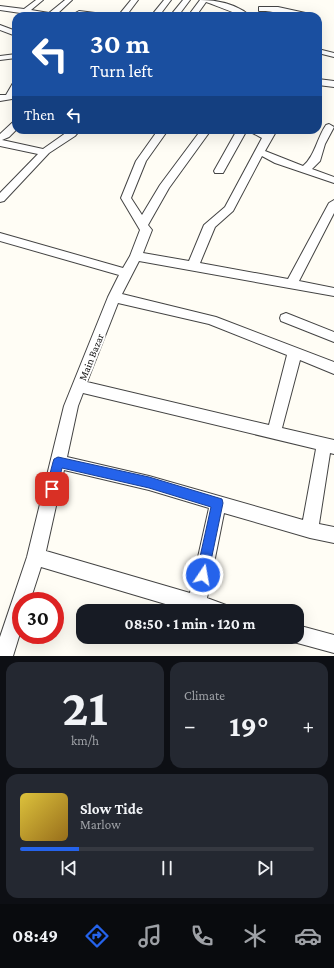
<!DOCTYPE html>
<meta charset="utf-8">
<style>
body{margin:0;font-family:"Crimson Pro",serif;background:#242831;color:#f1f3f6;height:100vh;display:flex;flex-direction:column;font-size:15px;white-space:nowrap}
*{box-sizing:border-box;margin:0}
p{font-size:13px;color:#9ea1a6}
.icon{flex:none;width:22px;height:22px;fill:none;stroke:currentColor;stroke-width:2;stroke-linecap:round;stroke-linejoin:round}
.map{position:relative;height:656px;overflow:hidden}
.panel{display:flex;flex-direction:column;gap:6px;padding:6px;background:#0d0f14;flex:1}
.panel>*{flex:none}
.banner{position:absolute;left:12px;top:12px;width:310px;height:122px;border-radius:12px;box-shadow:0 4px 16px #0002;background:#1a4fa0;color:#fff;overflow:hidden}
.speed{position:absolute;left:12px;top:592px;display:flex;gap:8px;font-size:20px;font-weight:700;text-align:center}
.speed>*{display:grid;place-content:center;width:52px;height:52px;border-radius:50%;background:#171b24;box-shadow:0 4px 16px #0002;line-height:1}
.speed .limit{border:6px solid #d22;background:#fff;color:#111}
.pin{position:absolute;display:grid;place-items:center;width:34px;height:34px;color:#fff;margin:-17px;border-radius:8px;box-shadow:0 2px 6px #0006}
.me{position:absolute;width:44px;margin:-22px;rotate:12deg;stroke-linejoin:round;filter:drop-shadow(0 0 3px #0008)}
.turn{display:flex;align-items:center;gap:14px;height:84px;padding:0 12px;font-size:18px}
.turn .icon{width:52px;height:52px;stroke-width:2.5}
.turn b{display:block;font-size:28px;line-height:34px}
.then{display:flex;align-items:center;height:38px;padding:0 12px;background:#0003;gap:8px;font-size:15px}
.big{font-size:30px;font-weight:700;line-height:1.1}
.panel .tile{flex:1;display:flex;flex-direction:column;justify-content:center;gap:6px;min-width:0;padding:0 14px;border-radius:12px;background:#242831}
.panel .dial{align-items:center;gap:0}
.dial b{font-size:52px;line-height:1}
.song{display:flex;align-items:center;gap:12px}
.cover{width:48px;height:48px;border-radius:6px;background:linear-gradient(135deg,hsl(50 70% 55%),hsl(40 70% 35%))}
.played{height:4px;border-radius:2px;background:linear-gradient(90deg,#2563eb 20%,#363941 20%)}
.keys{display:flex;justify-content:space-around;direction:ltr}
.heat{display:flex;justify-content:space-between;align-items:center;font-size:22px;direction:ltr}
.panel .tiles{flex:1;display:grid;gap:6px;grid-template-columns:1fr 1fr}
.tile:last-child{grid-column:span 2}
.trip{position:absolute;left:76px;top:604px;width:228px;height:40px;border-radius:12px;background:#171b24;box-shadow:0 4px 16px #0002;font-weight:700;line-height:40px;text-align:center}
.tabs{display:flex;height:64px;justify-content:space-around;align-items:center;background:#090b0e;color:#9ea1a6}
.tabs .icon{width:28px;height:28px}
.tabs .on{color:#2563eb}
.tabs b{font-size:18px;color:#f1f3f6}
.map>svg:first-child{display:block}
.lines{fill:none;stroke-linecap:round;stroke-linejoin:round}
.minor-casing{stroke:#444;stroke-width:2}
.minor{fill:#fff;fill-rule:evenodd}
.route{fill:#2563eb;stroke:#184099}
.labels{text-anchor:middle;dominant-baseline:central;stroke-width:4;stroke-linejoin:round;paint-order:stroke}
.street-label{font-size:11px;fill:#111;stroke:#fff}
</style>
<div class="map">
<svg width="334" height="656" viewBox="0 0 334 656">
<rect width="100%" height="100%" fill="#fffdf5"/>
<g class="lines">
<g class="minor-casing">
<path id="minor" d="M 36,0 L 43,0 L 31,10 L 49,13 L 65,0 L 72,0 L 57,14 L 60,16 L 41,16 L 0,10 L 0,6 L 24,9 Z
M 131,0 L 138,0 L 126,16 L 118,16 Z
M 164,0 L 171,0 L 159,16 L 151,16 Z
M 183,0 L 190,0 L 178,16 L 170,16 Z
M 200,0 C 217,0 237,4 250,16 C 238,16 219,6 206,2 L 196,16 L 188,16 Z
M 259,7 L 278,7 L 310,14 C 306,17 271,11 262,11 L 259,11 Z
M 79,11 L 103,14 L 107,16 L 70,16 Z
M 0,25 L 16,31 L 16,36 L 0,30 Z
M 318,49 L 334,53 L 334,57 L 318,53 Z
M 16,54 L 16,58 L 0,60 L 0,56 Z
M 318,79 L 334,81 L 334,87 L 318,85 Z
M 16,82 L 16,92 L 12,99 L 0,101 L 0,95 L 6,95 L 13,83 Z
M 16,121 L 16,130 L 9,137 L 2,140 L 43,149 L 70,130 L 80,130 L 75,136 L 49,153 L 4,201 L 0,202 L 0,193 L 38,154 L 0,146 L 0,134 L 13,122 Z
M 329,124 L 334,127 L 325,144 L 320,161 L 312,169 L 334,177 L 334,183 L 275,163 L 262,156 L 233,211 L 215,227 L 200,263 L 288,279 L 329,203 L 334,200 L 334,213 L 299,281 L 334,288 L 334,296 L 139,261 L 122,294 L 216,317 L 334,362 L 334,374 L 300,360 L 282,428 L 334,440 L 334,454 L 330,453 L 319,524 L 334,527 L 334,543 L 310,538 L 224,513 L 207,598 L 226,605 L 229,611 L 189,611 L 41,567 L 30,601 L 21,601 L 21,630 L 13,656 L 0,656 L 0,637 L 27,557 L 64,406 L 108,297 L 119,275 L 0,241 L 0,233 L 123,268 L 130,256 L 140,230 L 121,198 L 136,161 L 158,130 L 168,130 L 146,161 L 131,198 L 142,215 L 160,185 L 201,130 L 211,130 L 169,188 L 148,225 L 152,230 L 143,253 L 189,261 L 204,225 L 225,207 L 262,138 L 247,130 L 223,173 L 215,173 L 214,171 L 237,130 L 259,130 L 265,133 L 267,130 L 277,130 L 265,151 L 303,166 C 315,156 317,138 326,125 ZM 118,303 L 209,324 L 287,355 L 269,425 L 87,382 ZM 83,393 L 316,449 L 303,520 L 149,476 L 67,457 L 78,406 ZM 64,470 L 149,490 L 209,508 L 190,593 L 46,551 Z
M 286,313 L 334,332 L 334,342 L 281,321 L 280,318 L 281,315 Z
M 297,625 L 334,635 L 334,653 L 290,641 L 289,637 L 297,637 Z"/>
</g>
<use href="#minor" class="minor"/>
</g>
<path class="route" d="M 58,457 L 149,477 L 222,499 L 223,503 L 207,580 L 203,581 L 198,580 L 196,575 L 211,507 L 149,488 L 62,468 L 56,493 L 52,494 L 48,493 L 46,489 L 53,462 L 54,459 Z"/>
<g class="labels">
<g class="street-label">
<text transform="translate(91 357) rotate(-68)">Main Bazar</text>
</g>
</g>
</svg>
<div class="speed"><div class="limit">30</div></div>
<div class="pin" style="left:52px;top:489px;background:#d93025"><svg class="icon" aria-label="arrive" viewBox="0 0 24 24"><path d="M6 21V4h12l-3 4 3 4H6"/></svg></div>
<svg class="me" style="left:203px;top:575px" viewBox="-20 -20 40 40"><circle r="17" fill="#2563eb" stroke="#fff" stroke-width="3"/><path d="M0-11L8 9 0 5-8 9z" fill="#fff"/></svg>
<div class="trip">08:50 · 1 min · 120 m</div>
<div class="banner">
<div class="turn"><svg class="icon" aria-label="left" viewBox="0 0 24 24"><path d="M17 20v-9H6M10 6l-5 5 5 5"/></svg><div><b>30 m</b>Turn left</div></div>
<div class="then">Then<svg class="icon" aria-label="left" viewBox="0 0 24 24"><path d="M17 20v-9H6M10 6l-5 5 5 5"/></svg></div>
</div>
</div>
<section class="panel">
<div class="tiles">
<div class="tile dial"><b>21</b><p>km/h</p></div>
<div class="tile"><p>Climate</p>
<div class="heat"><a>−</a><b class="big">19°</b><a>+</a></div>
</div>
<div class="tile">
<div class="song"><i class="cover"></i><div><b>Slow Tide</b><p>Marlow</p></div></div>
<div class="played"></div>
<div class="keys"><svg class="icon" aria-label="previous" viewBox="0 0 24 24"><path d="M18 5L8 12l10 7zM5 5v14"/></svg><svg class="icon" aria-label="pause" viewBox="0 0 24 24"><path d="M8 5v14M16 5v14"/></svg><svg class="icon" aria-label="next" viewBox="0 0 24 24"><path d="M6 5l10 7-10 7zM19 5v14"/></svg></div>
</div>
</div>
</section>
<nav class="tabs">
<b>08:49</b>
<svg class="icon on" aria-label="directions" viewBox="0 0 24 24"><path d="M12 3l9 9-9 9-9-9zM9 14v-3h6M13 9l2 2-2 2"/></svg>
<svg class="icon" aria-label="music" viewBox="0 0 24 24"><path d="M9 18V5l10-2v13"/><circle cx="6" cy="18" r="3"/><circle cx="16" cy="16" r="3"/></svg>
<svg class="icon" aria-label="phone" viewBox="0 0 24 24"><path d="M5 4h4l2 5-3 2q2 4 5 5l2-3 5 2v4C11 20 4 13 5 4z"/></svg>
<svg class="icon" aria-label="climate" viewBox="0 0 24 24"><path d="M12 3v18M4 7l16 10M4 17L20 7"/></svg>
<svg class="icon" aria-label="car" viewBox="0 0 24 24"><path d="M5 17H2v-5l4-1 3-4h7l3 4 3 1v5h-3M9 17h6M6 11h13"/><circle cx="7" cy="17" r="2"/><circle cx="17" cy="17" r="2"/></svg>
</nav>
